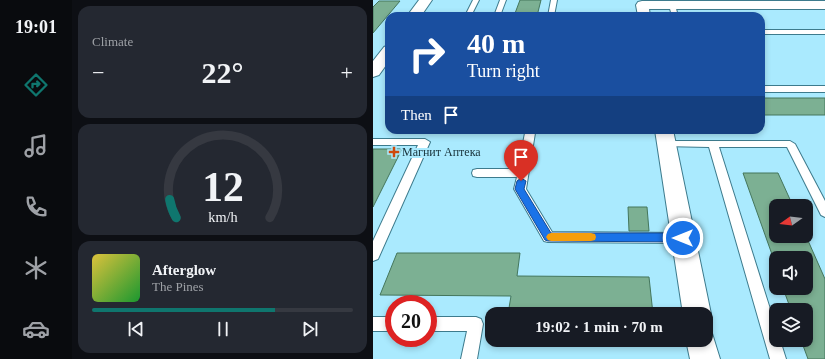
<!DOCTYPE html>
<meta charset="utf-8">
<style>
body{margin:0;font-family:"Times New Roman",serif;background:#242831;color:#f1f3f6;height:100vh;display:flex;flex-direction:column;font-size:15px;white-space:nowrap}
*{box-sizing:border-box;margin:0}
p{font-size:13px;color:#9ea1a6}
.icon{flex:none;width:22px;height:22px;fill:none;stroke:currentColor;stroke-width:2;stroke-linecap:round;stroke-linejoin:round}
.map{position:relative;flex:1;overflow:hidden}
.details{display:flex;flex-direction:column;gap:6px;padding:6px;background:#0d0f14;width:301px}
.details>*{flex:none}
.guide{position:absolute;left:12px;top:12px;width:380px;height:122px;border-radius:12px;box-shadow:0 2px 6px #0003;background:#1a4fa0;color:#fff;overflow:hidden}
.needle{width:26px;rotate:256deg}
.controls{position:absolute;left:396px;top:199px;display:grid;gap:8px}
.controls a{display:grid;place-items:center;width:44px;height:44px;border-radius:8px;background:#171b24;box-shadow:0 2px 6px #0003;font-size:20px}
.speed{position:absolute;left:12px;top:295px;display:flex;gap:8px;font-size:20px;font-weight:700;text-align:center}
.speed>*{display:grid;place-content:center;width:52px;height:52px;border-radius:50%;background:#171b24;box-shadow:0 2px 6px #0003;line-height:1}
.speed .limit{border:6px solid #d22;background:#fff;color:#111}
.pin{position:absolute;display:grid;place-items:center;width:34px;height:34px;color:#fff;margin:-41px -17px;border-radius:50% 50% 50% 0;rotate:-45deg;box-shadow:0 0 4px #0007}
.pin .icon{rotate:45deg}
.me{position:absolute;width:44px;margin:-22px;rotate:270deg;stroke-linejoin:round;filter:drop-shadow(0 0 3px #0008)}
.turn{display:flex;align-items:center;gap:14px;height:84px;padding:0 16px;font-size:18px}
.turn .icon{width:52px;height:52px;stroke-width:2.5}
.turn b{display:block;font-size:28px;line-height:34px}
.then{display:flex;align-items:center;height:38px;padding:0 16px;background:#0003;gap:8px;font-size:15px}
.big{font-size:30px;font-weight:700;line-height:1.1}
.details .widget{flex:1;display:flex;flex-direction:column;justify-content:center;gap:6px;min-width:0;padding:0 14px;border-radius:12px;background:#242831}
.details .dial{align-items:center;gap:0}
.dial svg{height:104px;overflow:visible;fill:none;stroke:#363941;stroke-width:7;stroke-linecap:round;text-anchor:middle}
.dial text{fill:#f1f3f6;stroke:none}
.song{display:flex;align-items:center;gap:12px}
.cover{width:48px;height:48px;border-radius:6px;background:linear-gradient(135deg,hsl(50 70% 55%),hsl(130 70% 35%))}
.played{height:4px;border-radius:2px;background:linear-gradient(90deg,#0f766e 70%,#363941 70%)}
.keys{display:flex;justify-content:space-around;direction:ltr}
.heat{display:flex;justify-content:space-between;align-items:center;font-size:22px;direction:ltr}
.trip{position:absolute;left:112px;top:307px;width:228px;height:40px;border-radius:12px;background:#171b24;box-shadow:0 2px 6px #0003;font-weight:700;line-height:40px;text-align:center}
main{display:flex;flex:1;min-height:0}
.menu{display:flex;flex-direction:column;width:72px;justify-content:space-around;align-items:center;background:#090b0e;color:#9ea1a6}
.menu .icon{width:28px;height:28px}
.menu .selected{color:#0f766e}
.menu b{font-size:18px;color:#f1f3f6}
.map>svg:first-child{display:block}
.building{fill:#7cb093;stroke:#44765c}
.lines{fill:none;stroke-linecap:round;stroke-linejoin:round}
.service-casing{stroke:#3d7b8d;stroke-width:2}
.minor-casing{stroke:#3d7b8d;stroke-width:2}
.tertiary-casing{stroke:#3d7b8d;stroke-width:2}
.service{fill:#fff;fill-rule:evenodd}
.minor{fill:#fff;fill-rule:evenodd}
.tertiary{fill:#fff;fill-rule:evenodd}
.route{fill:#1a73e8;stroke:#114b97}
.slow{fill:#f59e0b}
.poi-dot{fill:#cf490b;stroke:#aaeafe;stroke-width:1.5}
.labels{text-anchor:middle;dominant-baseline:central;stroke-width:4;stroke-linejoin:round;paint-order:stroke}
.poi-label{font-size:12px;fill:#173139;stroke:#aaeafe;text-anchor:start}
</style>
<main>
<nav class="menu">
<b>19:01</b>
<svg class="icon selected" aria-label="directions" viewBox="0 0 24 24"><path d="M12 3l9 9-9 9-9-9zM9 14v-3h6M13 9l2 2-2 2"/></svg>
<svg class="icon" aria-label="music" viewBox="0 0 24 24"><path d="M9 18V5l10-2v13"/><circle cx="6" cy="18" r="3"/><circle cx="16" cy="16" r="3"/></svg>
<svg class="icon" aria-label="phone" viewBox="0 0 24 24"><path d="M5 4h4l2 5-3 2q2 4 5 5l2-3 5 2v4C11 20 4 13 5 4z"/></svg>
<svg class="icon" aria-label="climate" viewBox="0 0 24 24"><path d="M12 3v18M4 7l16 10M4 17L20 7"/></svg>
<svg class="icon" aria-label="car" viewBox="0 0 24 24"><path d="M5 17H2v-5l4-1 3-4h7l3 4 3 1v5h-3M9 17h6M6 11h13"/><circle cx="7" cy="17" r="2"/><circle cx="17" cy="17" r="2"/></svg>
</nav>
<section class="details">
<div class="widget"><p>Climate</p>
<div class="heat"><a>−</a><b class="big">22°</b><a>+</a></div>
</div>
<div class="widget dial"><svg viewBox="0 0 100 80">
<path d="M14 69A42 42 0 1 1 86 69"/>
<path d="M14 69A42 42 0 0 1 9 55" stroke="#0f766e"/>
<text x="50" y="56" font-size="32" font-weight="700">12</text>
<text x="50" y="72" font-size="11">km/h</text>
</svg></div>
<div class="widget">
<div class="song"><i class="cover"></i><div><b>Afterglow</b><p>The Pines</p></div></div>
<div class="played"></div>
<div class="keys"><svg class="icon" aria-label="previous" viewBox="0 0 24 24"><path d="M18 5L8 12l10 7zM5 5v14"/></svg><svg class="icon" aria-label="pause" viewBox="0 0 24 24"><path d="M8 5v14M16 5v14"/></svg><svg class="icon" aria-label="next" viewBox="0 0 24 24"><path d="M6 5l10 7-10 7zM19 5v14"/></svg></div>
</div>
</section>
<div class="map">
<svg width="452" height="359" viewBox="0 0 452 359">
<rect width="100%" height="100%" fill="#aaeafe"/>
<path class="building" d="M 147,0 L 168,0 L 164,16 L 141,16 Z
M 6,1 L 27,1 L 0,33 L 0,7 Z
M 388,98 L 452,98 L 452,115 L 388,115 Z
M 0,149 L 29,149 L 0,207 Z
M 370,173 L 405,173 L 420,206 L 403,206 L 403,236 L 433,236 L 452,279 L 452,359 L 435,359 L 428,340 L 433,340 L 433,310 L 418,310 L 410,288 L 433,288 L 433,258 L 403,258 L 403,260 L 401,260 Z
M 255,207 L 274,207 L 276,231 L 256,231 Z
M 24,253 L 147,253 L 144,276 L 276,277 L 280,314 L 135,314 L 138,296 L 7,295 Z"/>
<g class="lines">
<g class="service-casing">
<path id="service" d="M 100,0 L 106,0 L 98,16 L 92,16 Z
M 127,0 L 133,0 L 127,16 L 121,16 Z
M 178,0 L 184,0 L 181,16 L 175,16 Z
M 299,3 L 302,5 L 305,16 L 299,16 L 296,5 Z
M 388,30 L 452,30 L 452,34 L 388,34 Z
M 388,86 L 452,86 L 452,92 L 388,92 Z
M 158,130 L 162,133 L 153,189 L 179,232 L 310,233 L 314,234 L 316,238 L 314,242 L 310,243 L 175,242 L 171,241 L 141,189 L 144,177 L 104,177 L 100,176 L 99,173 L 100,170 L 104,169 L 145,169 L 152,133 L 154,131 Z
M 0,139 L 52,139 L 57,142 L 5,259 L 0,261 L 0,241 L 45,145 L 0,145 Z
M 293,141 L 417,141 L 422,144 L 452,201 L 452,217 L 448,215 L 414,147 L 346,147 L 403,328 L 403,340 L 407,340 L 413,359 L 397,359 L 336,147 L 289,146 L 288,144 Z
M 0,317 L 21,317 L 21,331 L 0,331 Z
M 55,317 L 103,317 L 108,319 L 110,324 L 104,359 L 88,359 L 94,331 L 55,331 Z"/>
</g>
<g class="minor-casing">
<path id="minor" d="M 269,1 L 452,1 L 452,9 L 276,9 L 277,16 L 265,16 L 263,5 L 265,2 Z
M 282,130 L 300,130 L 338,314 L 333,324 L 333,314 L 310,314 Z
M 333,328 L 338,330 L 347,359 L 317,359 L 313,340 L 333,340 Z"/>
</g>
<g class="tertiary-casing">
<path id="tertiary" d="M 46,0 L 59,0 L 48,16 L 34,16 Z
M 16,45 L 16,61 L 6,75 L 0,77 L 0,61 L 11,47 Z"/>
</g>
<use href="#service" class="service"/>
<use href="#minor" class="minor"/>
<use href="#tertiary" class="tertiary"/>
</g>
<path class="route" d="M 148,178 L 153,181 L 151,189 L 178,233 L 310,233 L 314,235 L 315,238 L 314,241 L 310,242 L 175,241 L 172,240 L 142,189 L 144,181 Z"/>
<path class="slow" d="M 178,233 L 218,233 L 222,234 L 223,237 L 222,240 L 218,241 L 178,241 L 175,240 L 173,237 L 175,234 Z"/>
<path class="poi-dot" d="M19 146h4v4h4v4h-4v4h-4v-4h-4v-4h4z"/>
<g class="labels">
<g class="poi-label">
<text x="29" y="152">Магнит Аптека</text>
</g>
</g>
</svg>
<div class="controls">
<a><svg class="needle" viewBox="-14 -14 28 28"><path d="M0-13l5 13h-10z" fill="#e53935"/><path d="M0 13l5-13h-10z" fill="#9ea1a6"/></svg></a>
<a><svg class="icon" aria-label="sound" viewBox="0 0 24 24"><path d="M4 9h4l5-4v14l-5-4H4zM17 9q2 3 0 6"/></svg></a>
<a><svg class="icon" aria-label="layers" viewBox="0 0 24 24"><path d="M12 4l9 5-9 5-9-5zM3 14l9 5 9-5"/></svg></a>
</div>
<div class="speed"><div class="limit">20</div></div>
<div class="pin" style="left:148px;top:181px;background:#d93025"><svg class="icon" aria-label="arrive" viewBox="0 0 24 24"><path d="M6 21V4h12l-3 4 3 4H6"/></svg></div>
<svg class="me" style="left:310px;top:238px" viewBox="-20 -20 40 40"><circle r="17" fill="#1a73e8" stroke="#fff" stroke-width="3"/><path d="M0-11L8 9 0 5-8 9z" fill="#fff"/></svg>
<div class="trip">19:02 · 1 min · 70 m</div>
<div class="guide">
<div class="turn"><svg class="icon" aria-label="right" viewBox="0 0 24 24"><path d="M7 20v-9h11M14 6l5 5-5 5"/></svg><div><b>40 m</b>Turn right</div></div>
<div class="then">Then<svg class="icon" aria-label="arrive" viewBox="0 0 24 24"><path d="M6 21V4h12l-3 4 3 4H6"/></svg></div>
</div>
</div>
</main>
